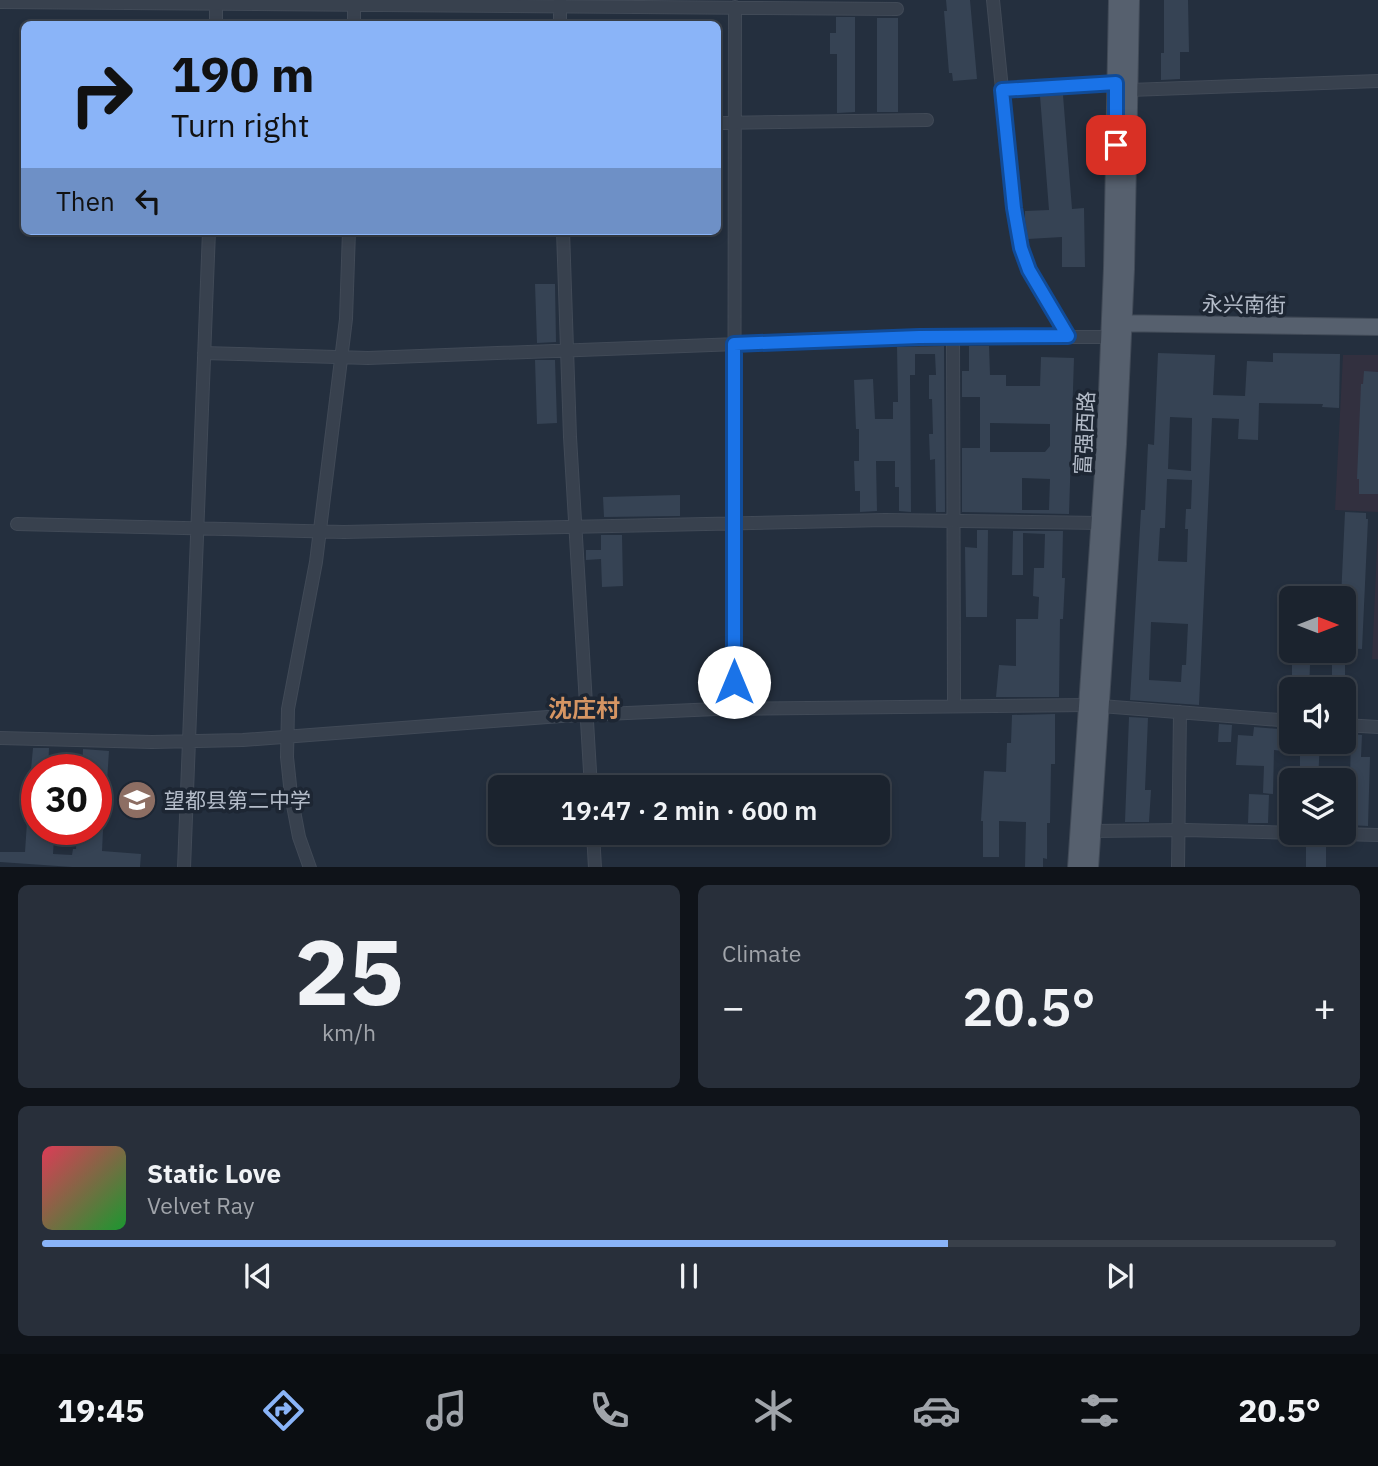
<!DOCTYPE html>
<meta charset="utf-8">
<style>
body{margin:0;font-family:"IBM Plex Sans","Noto Sans SC",sans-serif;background:#282f3a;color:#f1f3f6;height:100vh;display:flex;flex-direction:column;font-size:26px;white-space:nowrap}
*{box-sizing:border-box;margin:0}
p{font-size:23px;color:#a0a4aa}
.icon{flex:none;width:38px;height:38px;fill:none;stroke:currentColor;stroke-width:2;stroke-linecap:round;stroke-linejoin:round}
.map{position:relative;height:867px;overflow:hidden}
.details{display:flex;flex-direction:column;gap:18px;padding:18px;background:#0f1319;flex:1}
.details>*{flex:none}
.top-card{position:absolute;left:21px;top:21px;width:700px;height:214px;border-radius:10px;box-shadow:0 4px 10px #0003,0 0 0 2px #39404a;background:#8ab4f8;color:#111;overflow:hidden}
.needle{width:46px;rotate:90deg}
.buttons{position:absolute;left:1279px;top:586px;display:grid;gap:14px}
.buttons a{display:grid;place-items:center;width:77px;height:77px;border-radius:10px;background:#1b232e;box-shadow:0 4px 10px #0003,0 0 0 2px #39404a;font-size:35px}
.speed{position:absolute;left:21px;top:754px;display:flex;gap:14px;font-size:35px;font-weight:700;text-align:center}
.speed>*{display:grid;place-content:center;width:91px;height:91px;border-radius:50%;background:#1b232e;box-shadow:0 4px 10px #0003,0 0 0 2px #39404a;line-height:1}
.speed .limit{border:10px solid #d22;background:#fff;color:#111}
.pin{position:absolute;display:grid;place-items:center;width:60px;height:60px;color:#fff;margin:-30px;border-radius:14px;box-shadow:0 4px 10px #0006}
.me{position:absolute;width:77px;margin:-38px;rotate:0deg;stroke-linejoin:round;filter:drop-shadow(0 0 5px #0008)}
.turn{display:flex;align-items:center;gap:24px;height:147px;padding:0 35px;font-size:32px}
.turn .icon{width:91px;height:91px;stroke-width:2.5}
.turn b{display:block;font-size:49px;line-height:60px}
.then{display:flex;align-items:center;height:66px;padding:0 35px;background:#0003;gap:14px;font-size:26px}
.big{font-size:52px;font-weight:600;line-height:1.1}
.details .card{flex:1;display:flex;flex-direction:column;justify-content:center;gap:10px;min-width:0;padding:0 24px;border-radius:10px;background:#282f3a}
.details .dial{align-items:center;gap:0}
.dial b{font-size:91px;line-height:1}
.song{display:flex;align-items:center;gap:21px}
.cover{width:84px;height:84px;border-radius:10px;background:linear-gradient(135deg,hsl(350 70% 55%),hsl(130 70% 35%))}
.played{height:7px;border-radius:4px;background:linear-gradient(90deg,#8ab4f8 70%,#39404a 70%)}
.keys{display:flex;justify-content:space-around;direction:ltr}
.heat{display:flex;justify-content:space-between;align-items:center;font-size:38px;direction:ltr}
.details .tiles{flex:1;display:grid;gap:18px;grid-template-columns:1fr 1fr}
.card:last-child{grid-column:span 2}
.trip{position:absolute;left:488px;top:775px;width:402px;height:70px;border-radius:10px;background:#1b232e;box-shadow:0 4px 10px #0003,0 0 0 2px #39404a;font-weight:600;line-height:70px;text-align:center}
.tabs{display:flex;height:112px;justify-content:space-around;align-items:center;background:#0b0e12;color:#a0a4aa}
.tabs .icon{width:49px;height:49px}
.tabs .active{color:#8ab4f8}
.tabs b{font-size:32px;color:#f1f3f6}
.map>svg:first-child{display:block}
.medical{fill:#32303f}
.building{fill:#364354;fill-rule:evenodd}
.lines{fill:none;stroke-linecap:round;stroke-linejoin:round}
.minor-casing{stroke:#414a57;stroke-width:14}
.major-casing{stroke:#414a57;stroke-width:18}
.minor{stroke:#38414e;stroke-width:12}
.major{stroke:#56606e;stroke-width:16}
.route-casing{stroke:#114b97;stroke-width:18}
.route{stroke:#1a73e8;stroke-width:12}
.labels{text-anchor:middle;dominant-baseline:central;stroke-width:7;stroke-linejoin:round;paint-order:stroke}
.street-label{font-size:21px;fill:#b4bcc9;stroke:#1d2633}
.poi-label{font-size:21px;fill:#b4bcc9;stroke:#1d2633;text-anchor:start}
.quarter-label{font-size:24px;font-weight:bold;fill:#d59563;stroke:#1d2633}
</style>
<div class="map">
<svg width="1378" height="868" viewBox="0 0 1378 868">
<rect width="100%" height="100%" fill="#242f3e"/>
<path class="medical" d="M 1343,355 L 1378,355 L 1378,512 L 1335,510 Z
M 1378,527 L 1378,659 L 1372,659 Z"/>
<path class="building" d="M 946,0 L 970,0 L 977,79 L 953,81 L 952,73 L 949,73 L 944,11 L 947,11 Z
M 1164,0 L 1188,0 L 1189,52 L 1180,52 L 1180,79 L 1161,80 L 1161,53 L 1164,53 Z
M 836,17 L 855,17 L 855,112 L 837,113 L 837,54 L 830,54 L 830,33 L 836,33 Z
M 877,18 L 898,18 L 898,112 L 877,112 Z
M 1063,95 L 1072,209 L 1084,208 L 1085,267 L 1062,267 L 1062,237 L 1028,239 L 1025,220 L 1025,211 L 1049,210 L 1040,96 Z
M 535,284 L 555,284 L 556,342 L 537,343 Z
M 944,346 L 945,512 L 936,512 L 935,459 L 930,460 L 929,434 L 933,434 L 932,399 L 929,399 L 929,375 L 936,375 L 935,354 L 915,354 L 915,375 L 910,375 L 911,512 L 899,511 L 899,487 L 895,487 L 895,461 L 876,461 L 877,511 L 860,512 L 860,491 L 855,491 L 854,461 L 859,461 L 859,429 L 856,429 L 854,380 L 873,379 L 875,419 L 893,419 L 893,402 L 898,402 L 897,347 Z
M 969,346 L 989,346 L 990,375 L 1006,375 L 1006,386 L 1040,386 L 1041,357 L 1074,358 L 1069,514 L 962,512 L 962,448 L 980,448 L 980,397 L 962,397 L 962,371 L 969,371 ZM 990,423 L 1050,424 L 1050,446 L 1045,452 L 990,452 ZM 1022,478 L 1050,479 L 1049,510 L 1022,510 Z
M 1158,353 L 1215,355 L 1213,395 L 1245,396 L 1247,361 L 1273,362 L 1273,353 L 1340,354 L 1339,408 L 1322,407 L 1323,404 L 1259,403 L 1258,440 L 1238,439 L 1239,419 L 1212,418 L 1199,705 L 1130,700 L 1141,510 L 1145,510 L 1148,444 L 1154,445 ZM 1170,417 L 1192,418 L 1191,471 L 1168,469 ZM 1167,479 L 1192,480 L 1191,509 L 1186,509 L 1185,529 L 1188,529 L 1187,562 L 1158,561 L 1160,528 L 1165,528 ZM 1151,622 L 1188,624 L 1186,665 L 1182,665 L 1181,682 L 1149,680 Z
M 535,360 L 555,360 L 557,423 L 537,424 Z
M 1364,371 L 1378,372 L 1378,494 L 1359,494 L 1359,479 L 1357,479 L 1361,384 L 1363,384 Z
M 680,495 L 680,516 L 604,517 L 603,497 Z
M 1345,512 L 1366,513 L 1366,519 L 1368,519 L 1362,649 L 1344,648 L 1344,598 L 1341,598 Z
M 977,530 L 988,530 L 987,617 L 966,617 L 965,547 L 977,548 Z
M 1013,531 L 1063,531 L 1062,578 L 1065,578 L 1063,619 L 1060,619 L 1059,697 L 996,697 L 999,665 L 1016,666 L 1016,619 L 1038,619 L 1039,597 L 1033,596 L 1034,568 L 1044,568 L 1045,534 L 1023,533 L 1023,575 L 1012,575 Z
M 601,535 L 622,535 L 623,586 L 602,587 L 601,559 L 586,560 L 586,550 L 601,550 Z
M 1332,658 L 1345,658 L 1345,690 L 1332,690 Z
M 1292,665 L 1310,665 L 1309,690 L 1292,690 Z
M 1055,714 L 1055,764 L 1051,764 L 1050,823 L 1047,823 L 1047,859 L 1043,858 L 1043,867 L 1025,867 L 1026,822 L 999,821 L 999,857 L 983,857 L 983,821 L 981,821 L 984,771 L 1006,772 L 1007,743 L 1011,743 L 1012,715 Z
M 1129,717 L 1148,718 L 1145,790 L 1151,790 L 1149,822 L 1125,822 Z
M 1219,724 L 1232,725 L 1231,742 L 1218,742 Z
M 1254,727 L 1292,730 L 1292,742 L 1320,742 L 1318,780 L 1300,780 L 1300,753 L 1274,750 L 1273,794 L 1263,793 L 1264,766 L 1236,765 L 1238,735 L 1253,736 Z
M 1351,734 L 1362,735 L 1361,757 L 1370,757 L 1368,826 L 1349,825 Z
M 33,748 L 49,748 L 48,770 L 31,770 Z
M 83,749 L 109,751 L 104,826 L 96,826 L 96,770 L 82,770 Z
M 29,792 L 37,793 L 37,830 L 43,830 L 43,836 L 54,837 L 53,854 L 72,855 L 73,849 L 76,849 L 77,830 L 103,830 L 102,851 L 141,854 L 140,867 L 72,867 L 0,862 L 0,852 L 25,852 Z
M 1249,794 L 1269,795 L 1268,823 L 1248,823 Z
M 1306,842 L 1326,842 L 1326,867 L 1306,867 Z"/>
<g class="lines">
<g class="minor-casing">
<path id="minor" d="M 354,0 L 354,24
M 560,0 L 560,24
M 993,0 L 1014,208 L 1021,248 L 1029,270 L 1068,336
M 0,2 L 897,9
M 216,24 L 216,0
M 1002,90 L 1116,83
M 1130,90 L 1378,81
M 718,123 L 927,120
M 563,231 L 570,437 L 591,788
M 953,337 L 954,705
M 204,353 L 368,358 L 919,337 L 1109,337
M 17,524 L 344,532 L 885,520 L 1100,523
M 1101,706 L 1292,721
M 734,709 L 735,7
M 1344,725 L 1378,727
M 0,738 L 152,742 L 243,740 L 561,716 L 716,709 L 1088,705
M 1092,831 L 1186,830 L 1378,835
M 593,833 L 595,868
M 184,868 L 209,231
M 310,868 L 299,837 L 291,795 L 287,757 L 288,709 L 316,562 L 346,319 L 349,231
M 1178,868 L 1180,712"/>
</g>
<g class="major-casing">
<path id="major" d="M 1112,323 L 1378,327
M 1076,868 L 1105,443 L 1112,268 L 1117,0
M 1090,868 L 1118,444 L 1126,269 L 1131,0"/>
</g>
<use href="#minor" class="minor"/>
<use href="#major" class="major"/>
</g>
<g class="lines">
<g class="route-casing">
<path id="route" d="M 734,682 L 734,344 L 919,337 L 1068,336 L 1029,270 L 1021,248 L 1014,208 L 1002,90 L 1116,83 L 1116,145"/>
</g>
<use href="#route" class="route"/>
</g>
<defs>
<g id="school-disc" transform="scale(2.0125)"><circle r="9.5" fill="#8d6e63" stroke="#1d2633"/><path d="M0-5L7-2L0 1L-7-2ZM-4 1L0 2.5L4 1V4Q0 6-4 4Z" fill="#fff"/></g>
</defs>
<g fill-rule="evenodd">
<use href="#school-disc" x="137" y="800"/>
</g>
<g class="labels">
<g class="street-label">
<text transform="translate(1244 304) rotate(1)">永兴南街</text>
<text transform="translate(1084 433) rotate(-87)">富强西路</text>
</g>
<g class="poi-label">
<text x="164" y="800">望都县第二中学</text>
</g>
<g class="quarter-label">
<text x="584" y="708">沈庄村</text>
</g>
</g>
</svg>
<div class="buttons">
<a><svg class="needle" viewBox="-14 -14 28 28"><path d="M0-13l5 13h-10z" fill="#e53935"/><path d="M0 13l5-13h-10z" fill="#a0a4aa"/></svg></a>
<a><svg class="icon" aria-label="sound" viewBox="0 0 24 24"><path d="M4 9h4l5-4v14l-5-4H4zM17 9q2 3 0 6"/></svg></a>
<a><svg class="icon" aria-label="layers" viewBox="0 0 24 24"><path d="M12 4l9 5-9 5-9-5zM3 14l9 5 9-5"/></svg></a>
</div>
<div class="speed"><div class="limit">30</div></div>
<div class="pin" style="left:1116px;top:145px;background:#d93025"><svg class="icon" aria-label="arrive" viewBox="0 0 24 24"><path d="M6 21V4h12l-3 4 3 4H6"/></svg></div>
<svg class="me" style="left:734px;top:682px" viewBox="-20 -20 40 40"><circle r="19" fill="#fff"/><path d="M0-13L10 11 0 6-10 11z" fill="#1a73e8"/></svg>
<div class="trip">19:47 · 2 min · 600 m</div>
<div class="top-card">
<div class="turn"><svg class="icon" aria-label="right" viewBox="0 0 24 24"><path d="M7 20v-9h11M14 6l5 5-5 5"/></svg><div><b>190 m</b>Turn right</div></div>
<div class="then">Then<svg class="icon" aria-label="left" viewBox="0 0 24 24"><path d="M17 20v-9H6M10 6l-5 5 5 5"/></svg></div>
</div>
</div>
<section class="details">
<div class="tiles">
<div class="card dial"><b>25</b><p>km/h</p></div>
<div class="card"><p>Climate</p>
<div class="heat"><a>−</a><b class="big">20.5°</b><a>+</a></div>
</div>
<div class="card">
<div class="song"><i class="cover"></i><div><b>Static Love</b><p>Velvet Ray</p></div></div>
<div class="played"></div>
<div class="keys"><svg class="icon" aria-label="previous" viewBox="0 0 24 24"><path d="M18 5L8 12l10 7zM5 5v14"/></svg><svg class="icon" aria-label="pause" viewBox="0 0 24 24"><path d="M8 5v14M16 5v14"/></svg><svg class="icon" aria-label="next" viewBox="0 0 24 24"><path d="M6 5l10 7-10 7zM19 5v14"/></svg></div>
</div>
</div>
</section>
<nav class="tabs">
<b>19:45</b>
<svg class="icon active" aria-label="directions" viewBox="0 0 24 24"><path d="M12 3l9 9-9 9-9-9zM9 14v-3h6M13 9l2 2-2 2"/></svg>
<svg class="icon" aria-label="music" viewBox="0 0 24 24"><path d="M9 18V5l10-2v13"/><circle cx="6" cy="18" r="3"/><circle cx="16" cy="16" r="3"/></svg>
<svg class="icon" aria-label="phone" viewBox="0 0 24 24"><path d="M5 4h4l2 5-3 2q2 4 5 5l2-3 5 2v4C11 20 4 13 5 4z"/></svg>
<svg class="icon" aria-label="climate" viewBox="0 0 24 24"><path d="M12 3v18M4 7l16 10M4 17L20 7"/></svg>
<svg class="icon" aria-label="car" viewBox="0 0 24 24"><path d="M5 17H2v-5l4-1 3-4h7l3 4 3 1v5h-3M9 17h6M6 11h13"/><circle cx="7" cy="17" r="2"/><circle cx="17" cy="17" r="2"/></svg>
<svg class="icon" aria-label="filters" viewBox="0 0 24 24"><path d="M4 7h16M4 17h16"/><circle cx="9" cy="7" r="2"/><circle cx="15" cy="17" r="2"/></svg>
<b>20.5°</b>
</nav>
